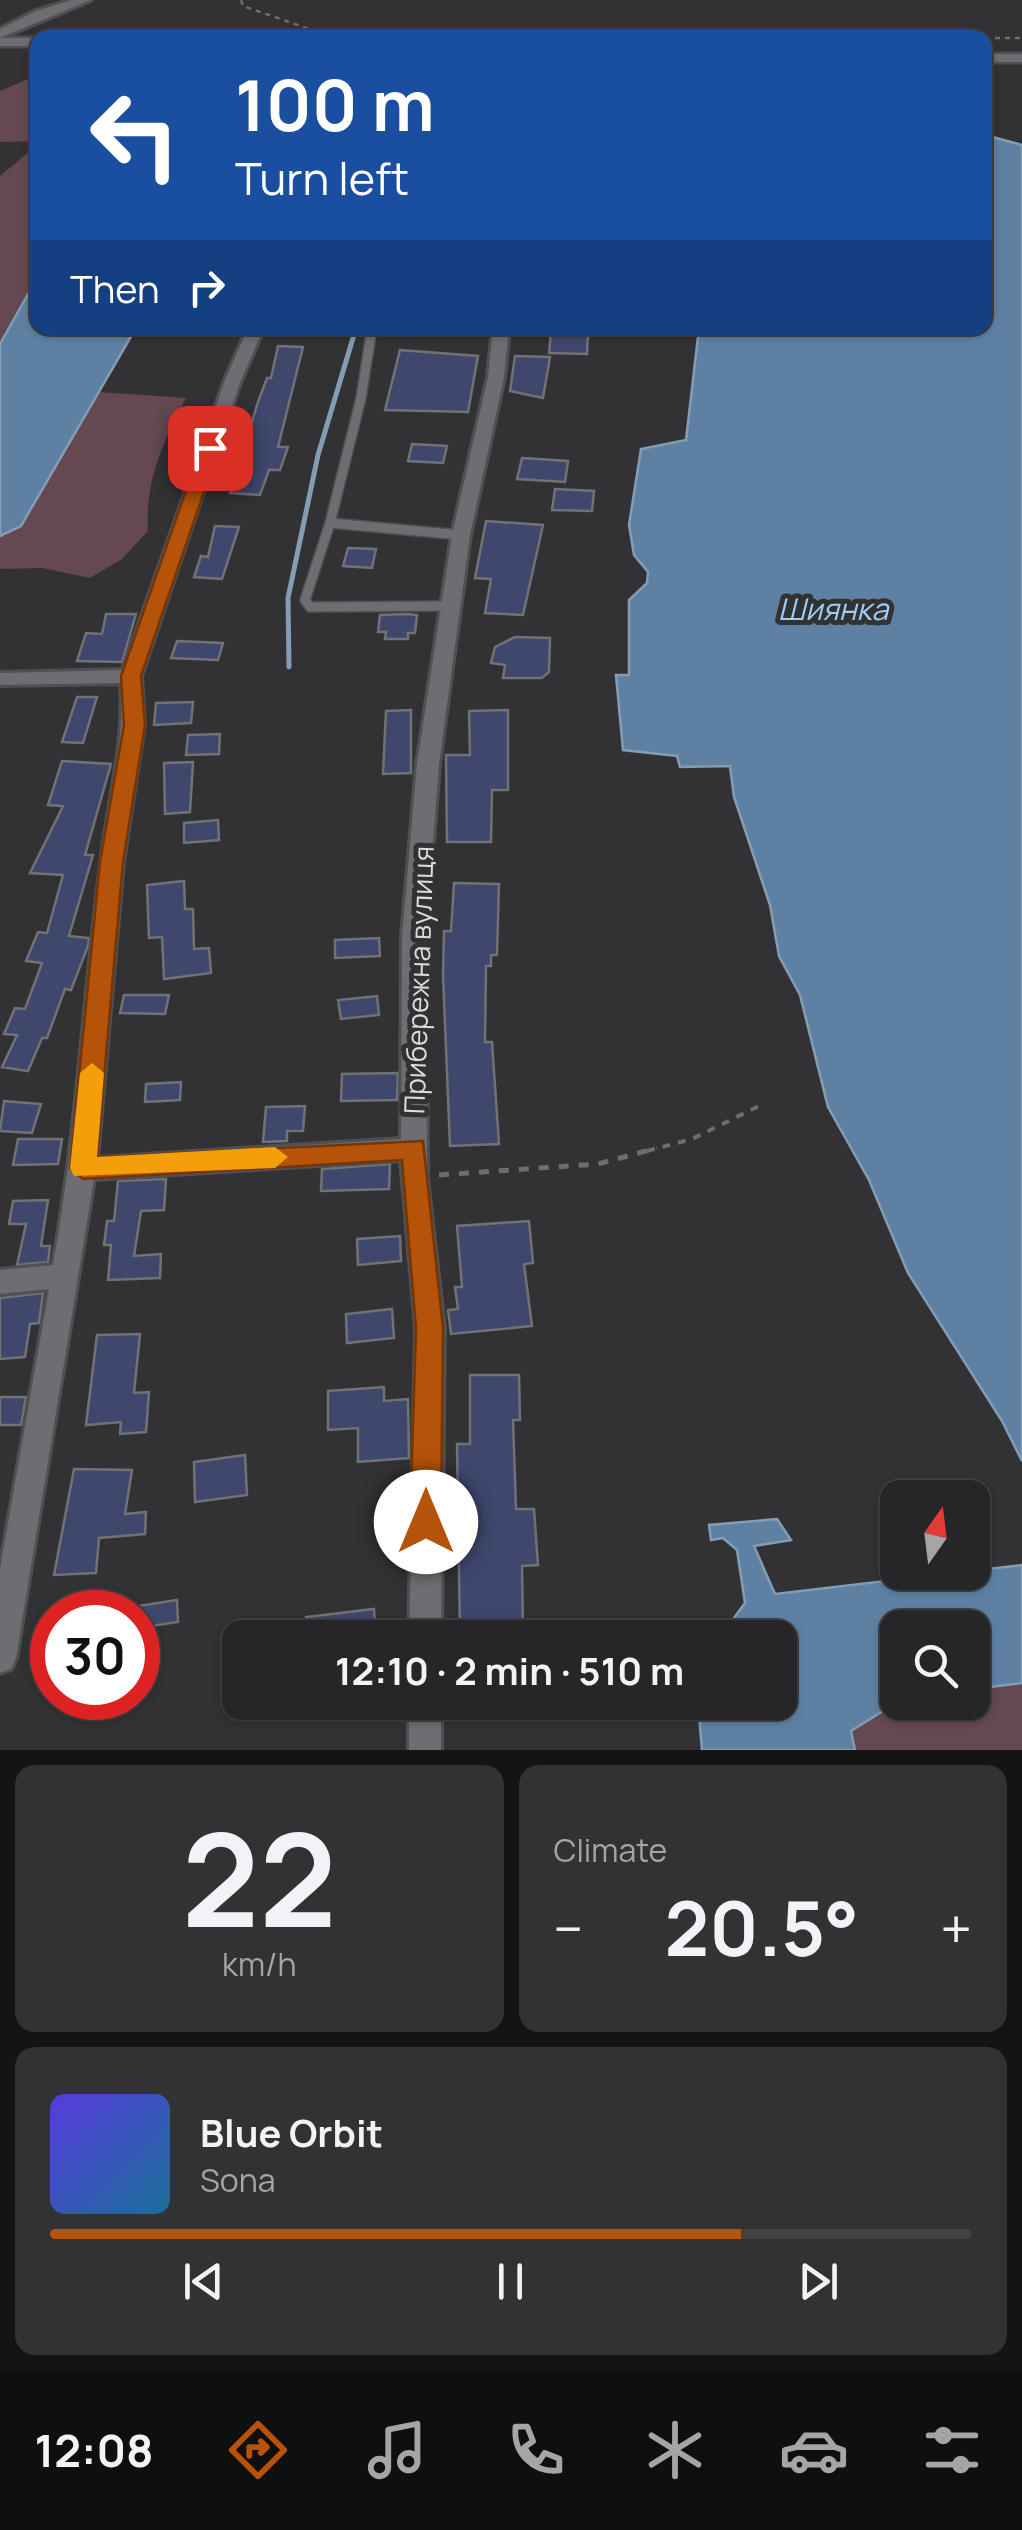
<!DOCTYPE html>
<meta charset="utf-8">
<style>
body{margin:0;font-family:Manrope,sans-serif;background:#323133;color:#f1f3f6;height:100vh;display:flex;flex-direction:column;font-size:38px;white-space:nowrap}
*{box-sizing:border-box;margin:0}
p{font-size:32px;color:#a4a5a7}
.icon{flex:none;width:55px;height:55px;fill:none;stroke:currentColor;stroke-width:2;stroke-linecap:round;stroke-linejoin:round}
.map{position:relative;height:1750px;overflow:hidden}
.drawer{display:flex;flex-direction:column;gap:15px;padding:15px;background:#151415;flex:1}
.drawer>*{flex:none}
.banner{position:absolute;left:30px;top:30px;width:962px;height:305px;border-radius:20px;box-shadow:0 2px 8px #0004,0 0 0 2px #424244;background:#1a4fa0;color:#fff;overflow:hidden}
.needle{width:65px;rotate:14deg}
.fabs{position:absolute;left:880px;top:1480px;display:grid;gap:20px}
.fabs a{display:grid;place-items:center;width:110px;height:110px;border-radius:20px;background:#262527;box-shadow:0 2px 8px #0004,0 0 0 2px #424244;font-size:50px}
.speed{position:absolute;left:30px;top:1590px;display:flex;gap:20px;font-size:50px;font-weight:700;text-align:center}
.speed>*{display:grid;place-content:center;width:130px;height:130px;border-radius:50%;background:#262527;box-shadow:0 2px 8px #0004,0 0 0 2px #424244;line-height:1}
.speed .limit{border:15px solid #d22;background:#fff;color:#111}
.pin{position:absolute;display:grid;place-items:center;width:85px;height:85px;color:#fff;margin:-42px;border-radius:20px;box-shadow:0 5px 15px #0006}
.me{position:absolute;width:110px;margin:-55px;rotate:0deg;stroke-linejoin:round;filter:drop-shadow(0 0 8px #0008)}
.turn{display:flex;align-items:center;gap:35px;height:210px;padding:0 40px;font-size:45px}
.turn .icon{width:130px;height:130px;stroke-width:2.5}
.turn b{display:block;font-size:70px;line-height:85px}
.then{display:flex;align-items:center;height:95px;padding:0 40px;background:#0003;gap:20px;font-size:38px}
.big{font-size:75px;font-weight:700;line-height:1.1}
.drawer .widget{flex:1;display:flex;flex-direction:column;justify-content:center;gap:15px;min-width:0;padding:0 35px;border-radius:20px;background:#323133}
.drawer .dial{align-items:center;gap:0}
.dial b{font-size:130px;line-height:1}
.song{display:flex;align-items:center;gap:30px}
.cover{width:120px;height:120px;border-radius:15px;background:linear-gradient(135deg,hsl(250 70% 55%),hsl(200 70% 35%))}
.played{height:10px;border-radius:5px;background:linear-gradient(90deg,#b45309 75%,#424244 75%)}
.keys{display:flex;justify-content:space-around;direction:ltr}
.heat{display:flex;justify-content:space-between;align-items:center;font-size:55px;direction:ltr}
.drawer .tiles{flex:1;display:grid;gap:15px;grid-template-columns:1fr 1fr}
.widget:last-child{grid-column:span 2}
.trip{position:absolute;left:222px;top:1620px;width:575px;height:100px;border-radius:20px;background:#262527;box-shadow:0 2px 8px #0004,0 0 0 2px #424244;font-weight:700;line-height:100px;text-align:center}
.menu{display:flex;height:160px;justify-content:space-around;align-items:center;background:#0f0f10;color:#a4a5a7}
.menu .icon{width:70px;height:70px}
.menu .selected{color:#b45309}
.menu b{font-size:45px;color:#f1f3f6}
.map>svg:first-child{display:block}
.green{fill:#644852}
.water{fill:#5e81a3;stroke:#849cb4;stroke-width:2.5}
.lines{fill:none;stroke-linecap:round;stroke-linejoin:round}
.stream{stroke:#849cb4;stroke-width:5}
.building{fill:#3f476d;stroke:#717276;stroke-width:2.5}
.service-casing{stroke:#504f52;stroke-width:12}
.minor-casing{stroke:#504f52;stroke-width:6}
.tertiary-casing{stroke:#504f52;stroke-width:5}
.path-far2{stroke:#6e6d6f;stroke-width:2.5;stroke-dasharray:5 5;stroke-linecap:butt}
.path-far1{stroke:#6e6d6f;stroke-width:4;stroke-dasharray:8 8;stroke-linecap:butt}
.path{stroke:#6e6d6f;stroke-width:5;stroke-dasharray:10 10;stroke-linecap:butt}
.service{stroke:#6e6d71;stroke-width:9}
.minor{fill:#6e6d71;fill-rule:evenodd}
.tertiary{fill:#6e6d71;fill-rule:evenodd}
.route{fill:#b45309;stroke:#753606;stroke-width:2.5}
.slow{fill:#f59e0b}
.labels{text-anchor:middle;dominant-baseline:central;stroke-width:10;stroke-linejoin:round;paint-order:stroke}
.street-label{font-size:28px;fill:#dcdbdd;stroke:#323134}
.water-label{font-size:30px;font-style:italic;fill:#a0cdf8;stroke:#323134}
</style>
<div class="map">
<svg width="1022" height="1750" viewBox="0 0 1022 1750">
<rect width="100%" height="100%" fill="#323134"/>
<path class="green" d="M 369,30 L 637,30 L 935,37 L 365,37 Z
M 37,75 L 37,141 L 0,142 L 0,91 Z
M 37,145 L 37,278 L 0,344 L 0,176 Z
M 99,392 L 186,398 C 163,443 145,479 148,531 L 122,559 L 90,578 L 42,568 L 0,569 L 0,536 L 5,536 L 45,484 Z
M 1022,1683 L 1022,1750 L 855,1750 L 851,1731 L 897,1702 L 972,1702 L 973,1689 Z"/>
<path class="water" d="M 985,135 L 1022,145 L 1022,1461 L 1002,1421 L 908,1273 L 869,1180 L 828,1107 L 800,995 L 779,956 L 770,905 L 734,797 L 730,766 L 680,767 L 677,756 L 623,750 L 616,675 L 629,675 L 629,600 L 647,583 L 648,572 L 634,555 L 629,525 L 641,449 L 686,440 L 699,328 L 985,328 Z
M 37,278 L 38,328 L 136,328 L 21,526 L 0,536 L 0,344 Z
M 777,1519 L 791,1540 L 754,1546 L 775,1594 L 1022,1565 L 1022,1683 L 973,1689 L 972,1628 L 898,1628 L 897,1702 L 851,1731 L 855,1750 L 702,1750 L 698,1703 L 780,1702 L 780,1638 L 720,1637 L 745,1603 L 737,1550 L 723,1538 L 711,1540 L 709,1525 Z"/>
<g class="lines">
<path class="stream" d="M 289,667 L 288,598 L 318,455 L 356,328"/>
</g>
<path class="building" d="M 551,332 L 588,333 L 587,354 L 549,353 Z
M 278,346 L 303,347 L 278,447 L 288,447 L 280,470 L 269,470 L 260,495 L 230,493 L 258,402 L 267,378 L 271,378 Z
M 400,350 L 478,356 L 468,412 L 385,410 Z
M 515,356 L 550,357 L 543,398 L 510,391 Z
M 412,444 L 447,446 L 443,463 L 408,461 Z
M 522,458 L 568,461 L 565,482 L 517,479 Z
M 555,489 L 594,491 L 592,511 L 552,510 Z
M 486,521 L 543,525 L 523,615 L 485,613 L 491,579 L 475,578 Z
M 215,526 L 239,527 L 222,579 L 194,577 L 201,556 L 208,557 Z
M 348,548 L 376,549 L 372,568 L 343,566 Z
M 106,614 L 136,614 L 122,662 L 77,661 L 86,633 L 102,634 Z
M 408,614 L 417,615 L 415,633 L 408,633 L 408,639 L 385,639 L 386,632 L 378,632 L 380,615 Z
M 515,637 L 550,638 L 549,672 L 542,678 L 503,678 L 505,665 L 491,663 L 495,647 Z
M 177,641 L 223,643 L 218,660 L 171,658 Z
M 77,697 L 97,697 L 83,743 L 62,742 Z
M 193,702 L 191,723 L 154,725 L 156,703 Z
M 411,710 L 411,773 L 383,774 L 386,711 Z
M 508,710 L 508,790 L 492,790 L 491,842 L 447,842 L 446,755 L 470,755 L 469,711 Z
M 220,734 L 219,754 L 186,755 L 188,735 Z
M 62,761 L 111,764 L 85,855 L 93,855 L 69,936 L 89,938 L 88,946 L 71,990 L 65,989 L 47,1038 L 42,1038 L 28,1071 L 2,1067 L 17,1035 L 4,1034 L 15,1008 L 25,1009 L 42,963 L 26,961 L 38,932 L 47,933 L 63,875 L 30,873 L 63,806 L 48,805 Z
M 193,762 L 190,812 L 165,814 L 164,763 Z
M 218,820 L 219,840 L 184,843 L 184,823 Z
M 184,881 L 185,909 L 193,909 L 194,949 L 209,948 L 211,973 L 164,979 L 162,937 L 149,938 L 147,885 Z
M 454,883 L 499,884 L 497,955 L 491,955 L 491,966 L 486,966 L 485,1042 L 492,1042 L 499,1144 L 450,1146 L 443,976 L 444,931 L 451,931 Z
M 379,938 L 380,956 L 335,958 L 335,940 Z
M 124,995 L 169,995 L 165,1014 L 120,1013 Z
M 377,996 L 379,1015 L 341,1019 L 338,1000 Z
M 398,1073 L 397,1100 L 341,1101 L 342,1074 Z
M 181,1082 L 180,1100 L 145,1102 L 146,1084 Z
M 4,1101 L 41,1104 L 32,1133 L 0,1131 Z
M 305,1106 L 303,1131 L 287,1131 L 287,1141 L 263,1142 L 266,1107 Z
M 18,1139 L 62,1139 L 58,1164 L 13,1165 Z
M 390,1164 L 389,1189 L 321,1191 L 322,1169 Z
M 166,1179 L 164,1210 L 141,1211 L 134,1256 L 161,1254 L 160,1278 L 108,1280 L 111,1245 L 104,1245 L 107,1221 L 114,1221 L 118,1181 Z
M 48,1200 L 41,1246 L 50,1246 L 48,1262 L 17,1265 L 26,1224 L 9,1224 L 13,1201 Z
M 529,1221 L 533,1263 L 524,1264 L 532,1326 L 451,1334 L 448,1310 L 458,1309 L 455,1287 L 462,1287 L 457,1226 Z
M 400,1236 L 401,1261 L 358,1265 L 357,1239 Z
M 43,1293 L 39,1323 L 30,1324 L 25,1357 L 0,1359 L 0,1298 Z
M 392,1309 L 394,1338 L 347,1343 L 346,1314 Z
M 140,1334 L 134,1393 L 149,1392 L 146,1432 L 120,1434 L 121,1422 L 86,1425 L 97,1335 Z
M 470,1375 L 519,1375 L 520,1420 L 513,1420 L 516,1509 L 534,1509 L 538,1565 L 522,1566 L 523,1634 L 460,1634 L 457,1444 L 470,1444 Z
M 384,1387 L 384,1401 L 408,1399 L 409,1458 L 358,1462 L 358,1428 L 328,1430 L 328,1391 Z
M 0,1397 L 26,1397 L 21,1425 L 0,1425 Z
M 245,1455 L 247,1495 L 195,1502 L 194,1462 Z
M 74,1469 L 132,1470 L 125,1514 L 146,1512 L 145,1534 L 99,1538 L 96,1573 L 54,1575 Z
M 177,1600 L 178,1622 L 138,1628 L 138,1606 Z
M 374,1609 L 376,1638 L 307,1638 L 306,1617 Z"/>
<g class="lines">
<g class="service-casing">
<path id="service" d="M 372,328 L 361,398 L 330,523 L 461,535
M 330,523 L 305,600 L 310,607 L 451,606"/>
</g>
<g class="minor-casing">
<path id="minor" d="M 72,0 L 91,0 L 0,38 L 0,29 L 36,11 Z
M 248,328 L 264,328 L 241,380 L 141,676 L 144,725 L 123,862 L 97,1158 L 401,1139 L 402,936 L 417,764 L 452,535 L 488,377 L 493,328 L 509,328 L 504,377 L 470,535 L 439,764 L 426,936 L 427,1179 L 444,1328 L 441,1638 L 409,1638 L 416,1328 L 401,1160 L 94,1179 L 16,1658 L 11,1669 L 0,1673 L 0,1569 L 49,1289 L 0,1294 L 0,1270 L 53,1265 C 77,1132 84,998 101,864 C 108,803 125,745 121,683 L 0,685 L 0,673 L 123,670 L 225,380 Z
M 409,1702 L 441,1702 L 441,1750 L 409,1750 Z"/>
</g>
<g class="tertiary-casing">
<path id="tertiary" d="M 0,38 L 38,38 L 38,46 L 0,46 Z
M 985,54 L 1022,54 L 1022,62 L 985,62 Z"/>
</g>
<path class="path-far2" d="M 241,0 L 243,6 L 315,31
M 47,34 L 247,31 L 932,38
M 985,38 L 1022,38"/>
<path class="path-far1" d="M 647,1151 L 692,1139 L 761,1105"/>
<path class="path" d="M 439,1175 L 598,1164 L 657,1148"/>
<use href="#service" class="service"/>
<use href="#minor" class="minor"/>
<use href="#tertiary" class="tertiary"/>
</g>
<path class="route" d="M 210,442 L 219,448 L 141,676 L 145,725 L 123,862 L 97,1157 L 423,1141 L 443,1328 L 441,1522 L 436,1532 L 426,1536 L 415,1532 L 410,1522 L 416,1328 L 402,1160 L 83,1179 L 70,1168 L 100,862 L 124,725 L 121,676 L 201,448 Z"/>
<path class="slow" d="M 92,1063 L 104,1073 L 97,1157 L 275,1147 L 288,1157 L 275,1168 L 74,1176 L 70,1168 L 80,1073 Z"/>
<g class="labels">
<g class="street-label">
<text transform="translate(418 980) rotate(-88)">Прибережна вулиця</text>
</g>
<g class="water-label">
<text x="833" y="608">Шиянка</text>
</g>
</g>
</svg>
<div class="fabs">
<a><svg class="needle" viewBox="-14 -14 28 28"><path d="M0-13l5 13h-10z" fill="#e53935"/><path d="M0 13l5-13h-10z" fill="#a4a5a7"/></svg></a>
<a><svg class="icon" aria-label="search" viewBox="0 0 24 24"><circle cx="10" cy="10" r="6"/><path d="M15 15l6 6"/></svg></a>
</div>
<div class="speed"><div class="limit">30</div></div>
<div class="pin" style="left:210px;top:448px;background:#d93025"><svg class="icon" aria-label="arrive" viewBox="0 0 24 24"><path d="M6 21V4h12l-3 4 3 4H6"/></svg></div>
<svg class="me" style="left:426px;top:1522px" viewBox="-20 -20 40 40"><circle r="19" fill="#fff"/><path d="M0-13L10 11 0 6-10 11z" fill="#b45309"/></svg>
<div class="trip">12:10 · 2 min · 510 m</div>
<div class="banner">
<div class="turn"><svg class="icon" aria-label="left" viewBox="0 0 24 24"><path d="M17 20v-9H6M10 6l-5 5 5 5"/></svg><div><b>100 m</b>Turn left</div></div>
<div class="then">Then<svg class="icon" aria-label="right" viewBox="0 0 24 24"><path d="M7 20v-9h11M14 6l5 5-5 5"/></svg></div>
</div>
</div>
<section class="drawer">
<div class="tiles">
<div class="widget dial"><b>22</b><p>km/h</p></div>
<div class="widget"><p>Climate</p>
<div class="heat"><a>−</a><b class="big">20.5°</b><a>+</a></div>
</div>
<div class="widget">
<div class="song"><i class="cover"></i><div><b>Blue Orbit</b><p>Sona</p></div></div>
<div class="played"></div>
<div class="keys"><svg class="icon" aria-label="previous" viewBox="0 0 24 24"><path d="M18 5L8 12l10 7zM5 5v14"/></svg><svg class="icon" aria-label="pause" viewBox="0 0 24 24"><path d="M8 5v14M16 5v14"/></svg><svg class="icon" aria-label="next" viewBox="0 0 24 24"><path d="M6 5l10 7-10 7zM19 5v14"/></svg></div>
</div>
</div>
</section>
<nav class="menu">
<b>12:08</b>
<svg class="icon selected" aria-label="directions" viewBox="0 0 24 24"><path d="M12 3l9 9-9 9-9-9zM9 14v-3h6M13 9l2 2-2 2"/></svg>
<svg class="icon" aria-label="music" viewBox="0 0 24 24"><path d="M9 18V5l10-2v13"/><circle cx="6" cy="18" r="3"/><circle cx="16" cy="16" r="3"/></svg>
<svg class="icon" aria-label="phone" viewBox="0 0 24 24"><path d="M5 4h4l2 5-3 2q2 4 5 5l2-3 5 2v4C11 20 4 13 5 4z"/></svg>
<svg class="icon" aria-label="climate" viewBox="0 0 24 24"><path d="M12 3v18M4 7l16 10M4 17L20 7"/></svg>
<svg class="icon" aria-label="car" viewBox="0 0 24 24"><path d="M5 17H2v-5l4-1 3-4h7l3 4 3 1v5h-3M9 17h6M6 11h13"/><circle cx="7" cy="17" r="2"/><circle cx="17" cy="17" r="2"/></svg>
<svg class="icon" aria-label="filters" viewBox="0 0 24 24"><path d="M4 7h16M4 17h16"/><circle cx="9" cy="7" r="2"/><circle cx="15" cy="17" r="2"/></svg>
</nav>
